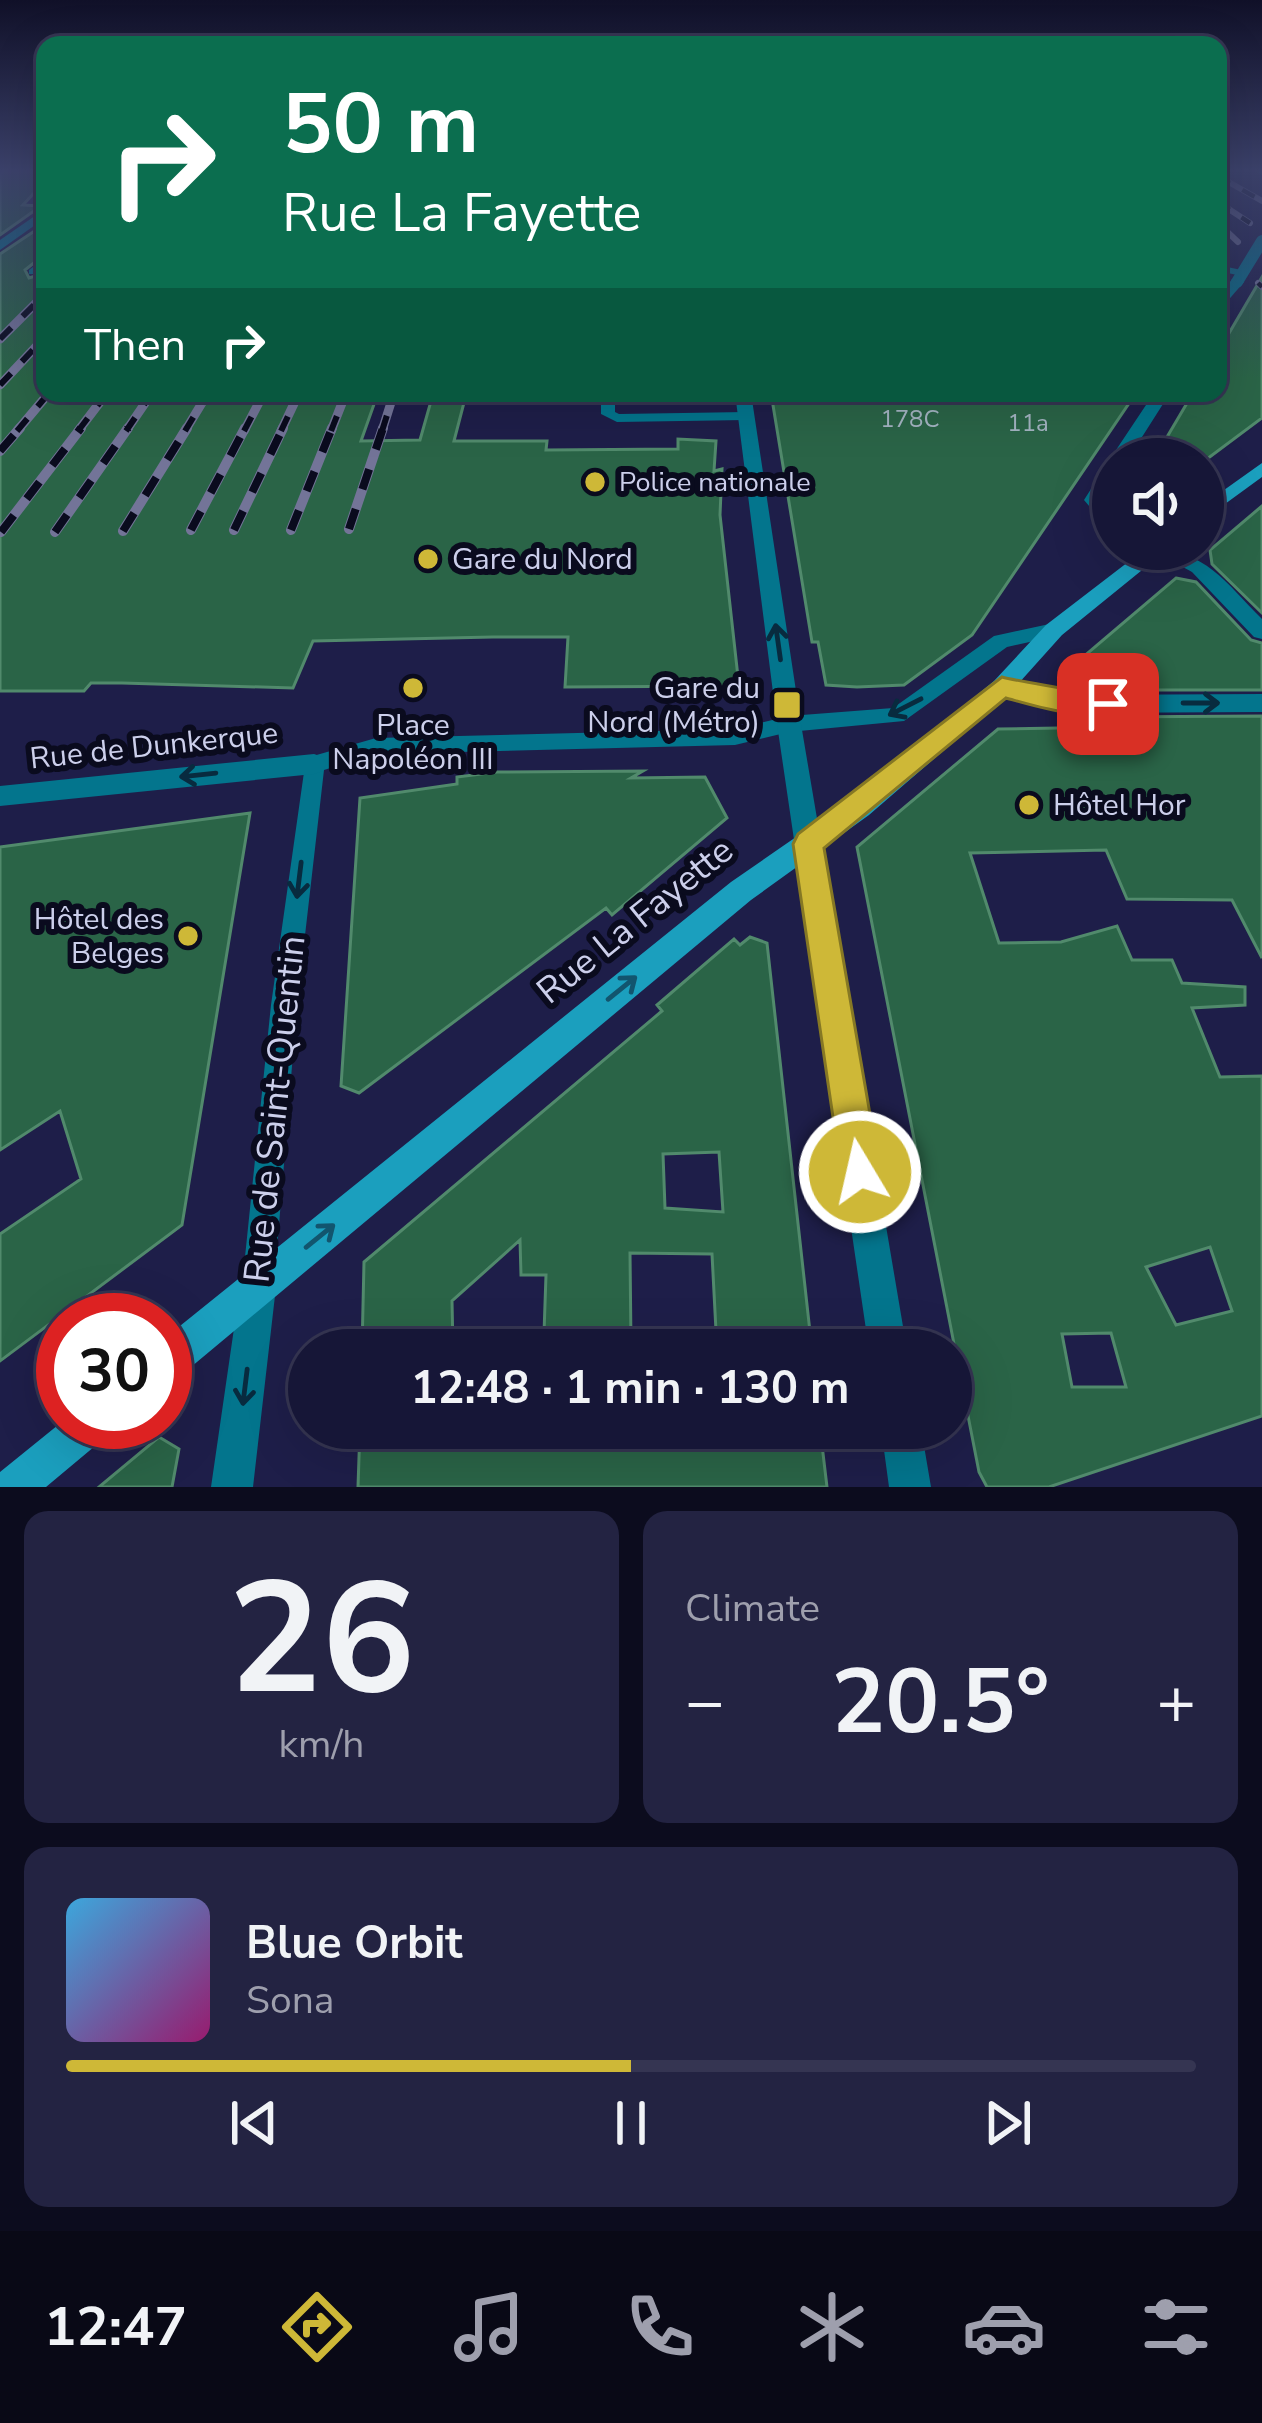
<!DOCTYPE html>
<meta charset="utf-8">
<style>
body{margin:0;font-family:"Nunito Sans",sans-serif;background:#232342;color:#f1f3f6;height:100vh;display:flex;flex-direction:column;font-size:45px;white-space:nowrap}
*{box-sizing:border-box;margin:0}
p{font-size:39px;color:#9e9fad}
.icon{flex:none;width:66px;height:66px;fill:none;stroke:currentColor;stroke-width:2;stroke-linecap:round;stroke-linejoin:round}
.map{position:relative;height:1487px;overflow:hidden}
.details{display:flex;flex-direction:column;gap:24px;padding:24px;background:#0c0c1e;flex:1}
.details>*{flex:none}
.banner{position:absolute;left:36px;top:36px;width:1191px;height:366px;border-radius:24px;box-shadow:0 12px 48px #0002,0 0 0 3px #353552;background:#0b6e4f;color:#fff;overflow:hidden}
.tools{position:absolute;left:1092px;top:438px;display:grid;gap:24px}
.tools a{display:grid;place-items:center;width:132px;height:132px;border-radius:50%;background:#161637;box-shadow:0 12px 48px #0002,0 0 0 3px #353552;font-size:60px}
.speed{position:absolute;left:36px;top:1293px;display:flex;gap:24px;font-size:60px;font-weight:700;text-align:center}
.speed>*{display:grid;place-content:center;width:156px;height:156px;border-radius:50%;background:#161637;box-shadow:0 12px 48px #0002,0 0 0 3px #353552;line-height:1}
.speed .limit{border:18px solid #d22;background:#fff;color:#111}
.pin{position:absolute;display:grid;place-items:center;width:102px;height:102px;color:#fff;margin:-51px;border-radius:24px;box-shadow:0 6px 18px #0006}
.me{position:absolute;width:132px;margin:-66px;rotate:351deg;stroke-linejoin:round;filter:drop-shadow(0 0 9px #0008)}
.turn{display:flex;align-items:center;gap:42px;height:252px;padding:0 48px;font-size:54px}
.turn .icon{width:156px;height:156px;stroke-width:2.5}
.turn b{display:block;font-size:84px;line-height:102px}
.then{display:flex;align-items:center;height:114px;padding:0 48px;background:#0003;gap:24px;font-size:45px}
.big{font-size:90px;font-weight:700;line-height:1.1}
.details .tile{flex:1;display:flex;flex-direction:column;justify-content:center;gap:18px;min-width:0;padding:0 42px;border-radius:24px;background:#232342}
.details .dial{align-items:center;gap:0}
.dial b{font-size:156px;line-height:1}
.song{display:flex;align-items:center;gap:36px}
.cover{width:144px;height:144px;border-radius:18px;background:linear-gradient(135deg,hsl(200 70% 55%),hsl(320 70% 35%))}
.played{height:12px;border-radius:6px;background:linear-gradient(90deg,#ceb837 50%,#353552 50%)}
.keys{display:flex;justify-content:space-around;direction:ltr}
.heat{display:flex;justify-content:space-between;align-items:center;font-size:66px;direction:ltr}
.details .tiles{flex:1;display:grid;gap:24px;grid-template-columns:1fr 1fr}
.tile:last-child{grid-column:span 2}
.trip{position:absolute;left:288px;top:1329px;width:684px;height:120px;border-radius:60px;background:#161637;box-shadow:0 12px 48px #0002,0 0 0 3px #353552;font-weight:700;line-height:120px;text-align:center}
.menu{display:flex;height:192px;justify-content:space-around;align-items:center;background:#090916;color:#9e9fad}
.menu .icon{width:84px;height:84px}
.menu .current{color:#ceb837}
.menu b{font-size:54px;color:#f1f3f6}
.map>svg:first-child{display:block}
.building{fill:#2a6447;stroke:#518a6c;stroke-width:3;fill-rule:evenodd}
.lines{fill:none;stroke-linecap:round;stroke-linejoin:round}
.service{fill:#03758d;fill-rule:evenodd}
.pedestrian{fill:#03758d;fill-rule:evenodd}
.minor{fill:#03758d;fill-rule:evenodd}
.secondary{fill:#1b9fbe;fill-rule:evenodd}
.rail-far2-casing{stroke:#737498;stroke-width:6}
.rail-far1-casing{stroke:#737498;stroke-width:9}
.rail-casing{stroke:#737498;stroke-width:10}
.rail-far2{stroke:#0a0b1e;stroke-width:4.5;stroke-dasharray:14;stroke-linecap:butt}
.rail-far1{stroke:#0a0b1e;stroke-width:6;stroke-dasharray:16;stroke-linecap:butt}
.rail{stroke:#0a0b1e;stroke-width:8;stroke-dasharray:21;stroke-linecap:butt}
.minor-bridge{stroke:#03758d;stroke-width:12}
.oneway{stroke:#082b3f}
.oneway2{stroke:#12556e}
.route{fill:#ceb837;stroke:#867824;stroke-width:3}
.poi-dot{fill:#ceb837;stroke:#0a0b1e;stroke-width:4.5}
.labels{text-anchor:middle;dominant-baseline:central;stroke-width:12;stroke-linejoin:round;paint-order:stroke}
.number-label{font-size:24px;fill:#a4b4c2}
.far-poi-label{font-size:27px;fill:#cccfeb;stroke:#0a0b1e;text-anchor:start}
.poi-label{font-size:30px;fill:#cccfeb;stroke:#0a0b1e;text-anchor:start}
.street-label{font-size:30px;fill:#cccfeb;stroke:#0a0b1e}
.near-street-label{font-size:36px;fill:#cccfeb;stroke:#0a0b1e}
</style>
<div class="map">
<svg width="1262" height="1487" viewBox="0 0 1262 1487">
<rect width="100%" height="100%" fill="#1e1e49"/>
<path class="building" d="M 0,171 L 45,171 L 45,181 L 23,205 L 41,206 L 0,235 Z
M 45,224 L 45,254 L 25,270 L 29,278 L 45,273 L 45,393 L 378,393 L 361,441 L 420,440 L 433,394 L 466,395 L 454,441 L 547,441 L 546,450 L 678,449 L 678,439 L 716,441 L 714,471 L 722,469 L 720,515 L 739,686 L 565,687 L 568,637 L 493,637 L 313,641 L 293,688 L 122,683 L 91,683 L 84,691 L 0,691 L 0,254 Z
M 1262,277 L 1262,418 L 1207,459 L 1154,459 L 1193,393 L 1218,393 L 1218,352 Z
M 771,393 L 874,397 L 873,393 L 1136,393 L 972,635 L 904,685 L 857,687 L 826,685 L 818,642 L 812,642 Z
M 1262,506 L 1262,613 L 1212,564 L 1210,550 Z
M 1176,578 L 1196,582 L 1251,640 L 1262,643 L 1262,690 L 1079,690 L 1063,674 Z
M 1262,716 L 1262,958 L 1232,900 L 1127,899 L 1106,850 L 970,853 L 999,943 L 1061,942 L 1117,926 L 1132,960 L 1172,960 L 1182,983 L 1245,987 L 1245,1005 L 1192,1008 L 1220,1077 L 1262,1076 L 1262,1416 L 1049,1487 L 987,1487 L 979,1472 L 857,847 L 998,729 L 1113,727 L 1104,717 ZM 1210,1247 L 1232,1311 L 1176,1325 L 1146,1267 ZM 1111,1333 L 1126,1387 L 1072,1387 L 1062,1334 Z
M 643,771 L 631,778 L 705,777 L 727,818 L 612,915 L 606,908 L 359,1093 L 341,1086 L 360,798 L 457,784 L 457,777 L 497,772 Z
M 250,813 L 182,1225 L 0,1361 L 0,1234 L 81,1179 L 60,1111 L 0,1150 L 0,847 Z
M 750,937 L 767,943 L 812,1350 L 717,1350 L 712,1254 L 630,1253 L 631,1344 L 623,1345 L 624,1350 L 532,1350 L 544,1333 L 546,1275 L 521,1275 L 520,1240 L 452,1301 L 453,1350 L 362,1350 L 364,1262 L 662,1011 L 657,1005 L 734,939 L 740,945 ZM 719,1152 L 723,1212 L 665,1208 L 663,1154 Z
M 360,1428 L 820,1428 L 827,1487 L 358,1487 Z
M 159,1437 L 179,1449 L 172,1487 L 99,1487 Z"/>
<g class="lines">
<path class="service" d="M 45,258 L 45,267 L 37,274 L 29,274 L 29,270 Z
M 1218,265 L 1246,271 L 1248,273 L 1242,276 L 1218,271 Z
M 601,393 L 615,393 L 615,412 L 619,414 L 746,412 L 753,416 L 746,420 L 617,422 L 601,414 Z
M 1054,623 L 1061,625 L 1063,630 L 1061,635 L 1007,647 L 904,721 L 789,732 L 735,745 L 376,754 L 324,770 L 297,1005 L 274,1286 L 269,1297 L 258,1302 L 247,1297 L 242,1286 L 271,1005 L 306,758 L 376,738 L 735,729 L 789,716 L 893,708 L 994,636 Z"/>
<path class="pedestrian" d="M 1254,171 L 1262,171 L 1262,175 Z
M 314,754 L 323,757 L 326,764 L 323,771 L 314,774 L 0,806 L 0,786 Z"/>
<path class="minor" d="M 45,209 L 45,218 L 0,250 L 0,240 Z
M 1232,279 L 1244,282 L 1218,312 L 1218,299 Z
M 735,393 L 751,393 L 801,724 L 907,1350 L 869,1350 L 777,724 Z
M 1154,393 L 1170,393 L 1128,459 L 1113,459 L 1113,463 L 1110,459 Z
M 1113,463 L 1113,482 L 1102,499 L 1113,511 L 1113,528 L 1106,526 L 1084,500 L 1107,464 Z
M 1150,549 C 1205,549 1226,583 1262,619 L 1262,639 L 1254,637 L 1192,572 Z
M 1002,679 L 1070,695 L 1262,694 L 1262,712 L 1070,713 L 994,693 L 991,687 Z
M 258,1269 L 271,1274 L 276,1287 L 253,1487 L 211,1487 L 240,1287 L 245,1274 Z
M 881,1428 L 921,1428 L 931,1487 L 889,1487 Z"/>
<path class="secondary" d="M 1262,463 L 1262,477 L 1203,520 L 1203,505 Z
M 1145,549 L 1168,549 L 1062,635 L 1010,693 L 869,815 L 751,900 L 179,1377 L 165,1382 L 165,1338 L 731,882 L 851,799 L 994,681 L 1046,625 Z
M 63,1421 L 113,1422 L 107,1436 L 46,1487 L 0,1487 L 0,1472 Z"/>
<g class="rail-far2-casing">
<path id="rail-far2" d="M 1218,176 L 1262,201
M 1218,202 L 1250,223
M 1218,223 L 1238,242
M 1258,283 L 1262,287"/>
</g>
<g class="rail-far1-casing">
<path id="rail-far1" d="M 0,339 L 45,294
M 0,385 L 45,337
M 17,431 L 49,393
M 78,431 L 107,393
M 126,431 L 152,393
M 185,431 L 208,393
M 244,431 L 264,393
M 281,431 L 299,393
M 331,431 L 346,393
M 382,431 L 394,393"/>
</g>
<g class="rail-casing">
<path id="rail" d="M 0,451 L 20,428
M 349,529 L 383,428
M 191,530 L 245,428
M 234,530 L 283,428
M 291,530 L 332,428
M 123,531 L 187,428
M 1,532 L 81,428
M 55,532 L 128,428"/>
</g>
<use href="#rail-far2" class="rail-far2"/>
<use href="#rail-far1" class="rail-far1"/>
<use href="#rail" class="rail"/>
<path class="minor-bridge" d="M 1237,282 L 1262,241"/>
</g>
<defs><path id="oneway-shaft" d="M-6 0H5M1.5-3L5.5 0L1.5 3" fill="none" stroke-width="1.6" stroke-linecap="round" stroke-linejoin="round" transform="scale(3)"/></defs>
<g class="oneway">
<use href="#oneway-shaft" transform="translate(778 642) rotate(-98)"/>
<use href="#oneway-shaft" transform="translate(1201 703)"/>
<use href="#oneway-shaft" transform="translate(905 707) rotate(153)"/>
<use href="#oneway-shaft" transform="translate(198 775) rotate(174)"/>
<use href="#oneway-shaft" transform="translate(299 880) rotate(97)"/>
<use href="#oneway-shaft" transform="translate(245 1387) rotate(97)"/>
</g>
<g class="oneway2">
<use href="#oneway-shaft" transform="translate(622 988) rotate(-39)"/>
<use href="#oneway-shaft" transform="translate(320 1236) rotate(-39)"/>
</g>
<linearGradient id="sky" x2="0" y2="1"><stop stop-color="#101028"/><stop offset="0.45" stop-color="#3b416a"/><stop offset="1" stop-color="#3b416a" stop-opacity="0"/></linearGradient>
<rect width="1262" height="379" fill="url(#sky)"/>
<path class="route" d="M 1002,677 C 1023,683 1115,695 1121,704 C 1103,728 1032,705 1006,698 L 824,848 L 880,1172 L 874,1186 L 860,1192 L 847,1186 L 841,1172 L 793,844 L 798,834 Z"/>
<g class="poi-dot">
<circle cx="595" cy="482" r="12"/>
<circle cx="428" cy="559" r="12"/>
<circle cx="413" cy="688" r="12"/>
<rect x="772" y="690" width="30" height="30" rx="6"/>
<circle cx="1029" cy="805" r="12"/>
<circle cx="188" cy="936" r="12"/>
</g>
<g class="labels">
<g class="number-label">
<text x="910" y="419">178C</text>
<text x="1028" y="423">11a</text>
</g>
<g class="far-poi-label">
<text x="619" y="482">Police nationale</text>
</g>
<g class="poi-label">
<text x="452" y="559">Gare du Nord</text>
<text x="760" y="688" text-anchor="end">Gare du<tspan x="760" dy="34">Nord (Métro)</tspan></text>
<text x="413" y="725" text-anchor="middle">Place<tspan x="413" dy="34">Napoléon III</tspan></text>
<text x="1053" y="805">Hôtel Hor</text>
<text x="164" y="919" text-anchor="end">Hôtel des<tspan x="164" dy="34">Belges</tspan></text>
</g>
<g class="street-label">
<text transform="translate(154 746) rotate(-6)">Rue de Dunkerque</text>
</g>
<g class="near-street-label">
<text transform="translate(635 921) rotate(-39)">Rue La Fayette</text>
<text transform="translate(275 1109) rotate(-84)">Rue de Saint-Quentin</text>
</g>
</g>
</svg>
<div class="tools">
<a><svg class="icon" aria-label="sound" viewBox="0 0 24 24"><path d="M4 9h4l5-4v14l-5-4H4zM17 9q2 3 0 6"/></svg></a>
</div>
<div class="speed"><div class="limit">30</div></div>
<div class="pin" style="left:1108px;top:704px;background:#d93025"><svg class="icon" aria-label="arrive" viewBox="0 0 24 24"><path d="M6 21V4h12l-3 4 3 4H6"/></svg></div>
<svg class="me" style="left:860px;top:1172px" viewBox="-20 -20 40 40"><circle r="17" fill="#ceb837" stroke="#fff" stroke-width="3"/><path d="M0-11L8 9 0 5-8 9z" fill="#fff"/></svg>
<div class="trip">12:48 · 1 min · 130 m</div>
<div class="banner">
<div class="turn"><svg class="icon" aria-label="right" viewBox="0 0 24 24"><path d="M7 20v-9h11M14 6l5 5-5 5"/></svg><div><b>50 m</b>Rue La Fayette</div></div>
<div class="then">Then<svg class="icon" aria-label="right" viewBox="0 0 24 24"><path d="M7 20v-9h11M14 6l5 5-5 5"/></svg></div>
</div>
</div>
<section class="details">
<div class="tiles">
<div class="tile dial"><b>26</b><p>km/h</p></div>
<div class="tile"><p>Climate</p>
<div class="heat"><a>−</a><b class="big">20.5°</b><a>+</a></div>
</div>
<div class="tile">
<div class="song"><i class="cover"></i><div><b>Blue Orbit</b><p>Sona</p></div></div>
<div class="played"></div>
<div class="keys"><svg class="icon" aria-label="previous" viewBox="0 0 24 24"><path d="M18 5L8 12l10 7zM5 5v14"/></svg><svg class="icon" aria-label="pause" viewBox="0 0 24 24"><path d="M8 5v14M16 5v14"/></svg><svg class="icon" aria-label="next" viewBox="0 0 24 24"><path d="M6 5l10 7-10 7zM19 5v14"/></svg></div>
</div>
</div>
</section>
<nav class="menu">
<b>12:47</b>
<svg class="icon current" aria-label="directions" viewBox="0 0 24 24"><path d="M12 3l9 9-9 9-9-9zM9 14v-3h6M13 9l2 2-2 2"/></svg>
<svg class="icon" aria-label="music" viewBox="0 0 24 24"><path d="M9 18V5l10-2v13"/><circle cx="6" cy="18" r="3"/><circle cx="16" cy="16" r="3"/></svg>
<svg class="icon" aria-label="phone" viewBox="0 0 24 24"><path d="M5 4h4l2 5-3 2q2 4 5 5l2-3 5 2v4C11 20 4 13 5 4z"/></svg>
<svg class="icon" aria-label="climate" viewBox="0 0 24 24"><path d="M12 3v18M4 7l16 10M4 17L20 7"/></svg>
<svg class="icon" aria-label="car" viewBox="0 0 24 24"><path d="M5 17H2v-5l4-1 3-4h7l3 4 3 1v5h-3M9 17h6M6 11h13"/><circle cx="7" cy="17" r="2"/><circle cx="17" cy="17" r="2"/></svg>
<svg class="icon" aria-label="filters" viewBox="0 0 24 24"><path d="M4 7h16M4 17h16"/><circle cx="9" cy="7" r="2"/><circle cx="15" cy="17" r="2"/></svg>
</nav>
